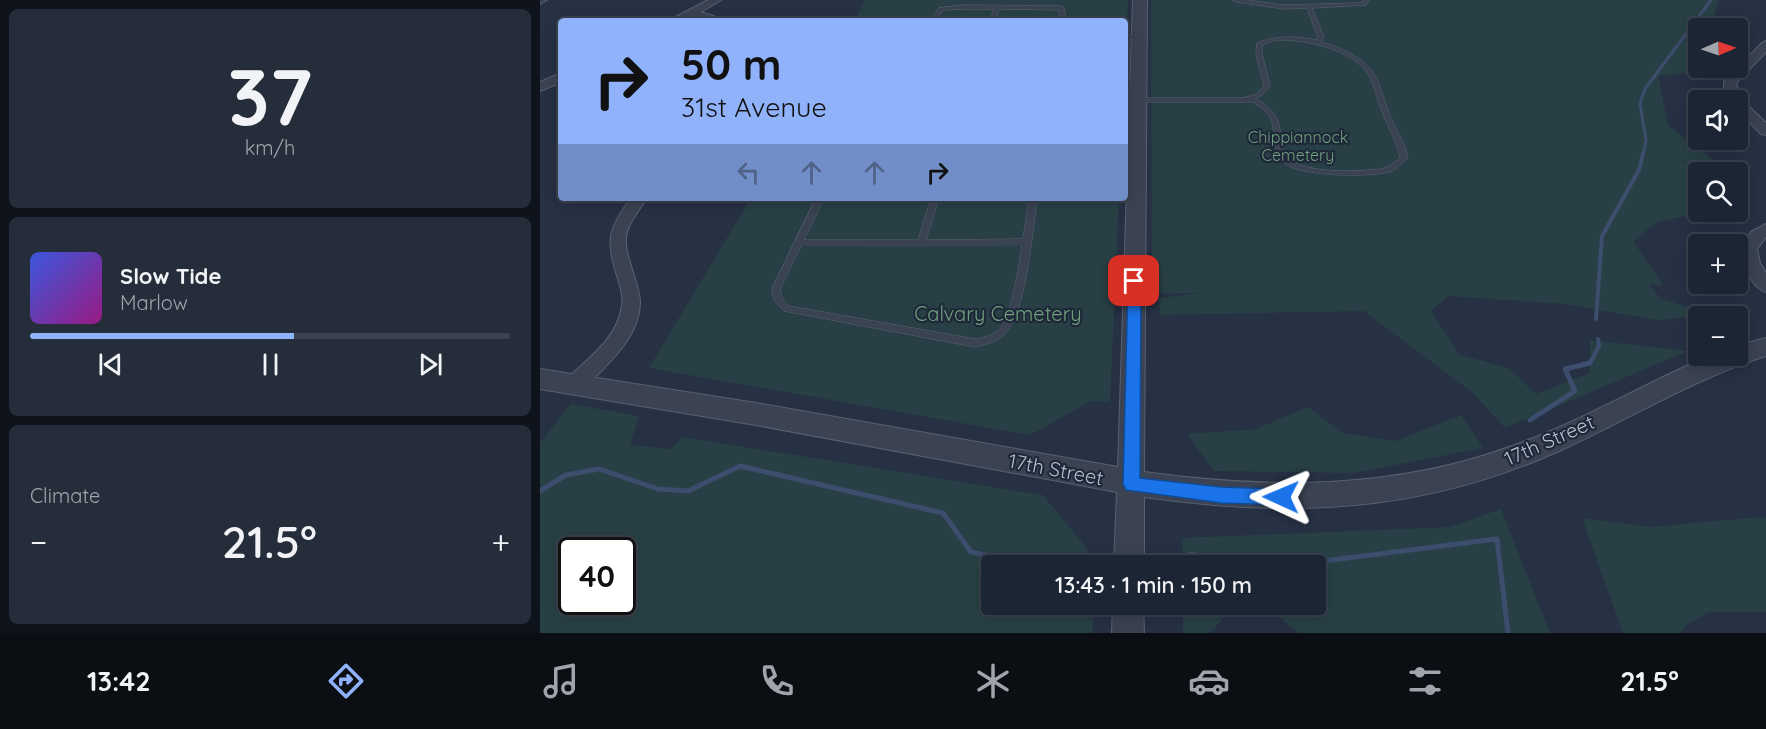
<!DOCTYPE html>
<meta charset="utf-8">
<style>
body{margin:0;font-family:Quicksand,sans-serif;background:#252d3b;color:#f1f3f6;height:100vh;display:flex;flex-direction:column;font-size:22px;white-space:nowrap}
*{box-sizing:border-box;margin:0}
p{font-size:20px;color:#a0a5ac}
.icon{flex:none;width:33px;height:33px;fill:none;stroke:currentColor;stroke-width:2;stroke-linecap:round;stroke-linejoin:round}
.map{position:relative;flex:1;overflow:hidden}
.drawer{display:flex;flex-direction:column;gap:9px;padding:9px;background:#0f141c;width:540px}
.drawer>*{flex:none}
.hud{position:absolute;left:18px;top:18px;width:570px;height:183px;border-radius:6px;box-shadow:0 3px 15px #0003,0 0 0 2px #3a424e;background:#8fb2fb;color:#111;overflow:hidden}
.needle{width:39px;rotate:88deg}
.fabs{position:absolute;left:1148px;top:18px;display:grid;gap:12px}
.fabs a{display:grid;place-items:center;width:60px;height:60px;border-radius:6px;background:#1c2533;box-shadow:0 3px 15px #0003,0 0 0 2px #3a424e;font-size:30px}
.speed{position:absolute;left:18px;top:537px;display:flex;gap:12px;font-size:30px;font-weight:700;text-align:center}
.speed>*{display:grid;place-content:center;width:78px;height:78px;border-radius:50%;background:#1c2533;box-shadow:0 3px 15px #0003,0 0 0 2px #3a424e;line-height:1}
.speed .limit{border:3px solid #111;border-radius:9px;background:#fff;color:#111}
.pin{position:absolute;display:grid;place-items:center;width:51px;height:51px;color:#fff;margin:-26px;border-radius:12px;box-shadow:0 3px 9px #0006}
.me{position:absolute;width:66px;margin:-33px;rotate:271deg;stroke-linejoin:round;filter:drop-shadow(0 0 4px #0008)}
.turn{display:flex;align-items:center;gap:21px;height:126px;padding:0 24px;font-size:27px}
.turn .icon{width:78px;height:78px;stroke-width:2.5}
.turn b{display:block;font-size:42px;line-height:51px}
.lanes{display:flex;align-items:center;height:57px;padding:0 24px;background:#0003;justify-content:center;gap:30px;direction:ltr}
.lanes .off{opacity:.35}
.big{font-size:45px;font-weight:600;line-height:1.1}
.drawer .widget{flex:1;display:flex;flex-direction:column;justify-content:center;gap:9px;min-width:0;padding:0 21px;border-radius:9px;background:#252d3b}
.drawer .dial{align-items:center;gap:0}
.dial b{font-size:78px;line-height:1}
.song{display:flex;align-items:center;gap:18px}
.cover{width:72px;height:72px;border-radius:9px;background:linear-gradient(135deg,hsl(230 70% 55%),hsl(310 70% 35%))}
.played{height:6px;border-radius:3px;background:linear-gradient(90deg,#8fb2fb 55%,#3a424e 55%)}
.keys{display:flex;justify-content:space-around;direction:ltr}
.heat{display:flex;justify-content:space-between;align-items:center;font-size:33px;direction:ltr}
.trip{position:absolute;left:441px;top:555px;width:345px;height:60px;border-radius:6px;background:#1c2533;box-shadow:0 3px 15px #0003,0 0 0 2px #3a424e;font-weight:600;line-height:60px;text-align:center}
.dock{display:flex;height:96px;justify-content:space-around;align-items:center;background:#0b0f14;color:#a0a5ac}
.dock .icon{width:42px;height:42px}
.dock .current{color:#8fb2fb}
.dock b{font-size:27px;color:#f1f3f6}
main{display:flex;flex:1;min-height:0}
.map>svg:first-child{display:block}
.green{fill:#284045;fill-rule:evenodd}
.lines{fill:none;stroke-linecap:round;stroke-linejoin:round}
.stream-far2{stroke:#3c4d6d;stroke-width:3}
.stream-far1{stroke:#3c4d6d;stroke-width:4}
.stream{stroke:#3c4d6d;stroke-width:5}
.service-casing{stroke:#596171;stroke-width:1}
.minor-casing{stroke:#596171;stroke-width:2}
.tertiary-casing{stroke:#596171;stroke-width:2}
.service{fill:#3b4353;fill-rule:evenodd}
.minor{fill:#3b4353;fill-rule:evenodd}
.tertiary{fill:#3b4353;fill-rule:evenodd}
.route{fill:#1a73e8;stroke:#114b97;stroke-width:1.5}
.labels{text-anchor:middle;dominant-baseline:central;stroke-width:4.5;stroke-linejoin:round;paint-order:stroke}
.far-park-label{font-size:16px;fill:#6f9f7d;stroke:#1f2839}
.park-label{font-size:20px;fill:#6f9f7d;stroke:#1f2839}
.street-label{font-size:20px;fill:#b8bfcd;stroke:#1f2839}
</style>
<main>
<section class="drawer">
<div class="widget dial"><b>37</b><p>km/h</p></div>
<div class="widget">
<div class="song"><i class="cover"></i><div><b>Slow Tide</b><p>Marlow</p></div></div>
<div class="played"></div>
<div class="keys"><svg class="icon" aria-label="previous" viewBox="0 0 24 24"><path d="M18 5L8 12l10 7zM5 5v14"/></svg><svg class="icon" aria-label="pause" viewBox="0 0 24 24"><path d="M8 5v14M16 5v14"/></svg><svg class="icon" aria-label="next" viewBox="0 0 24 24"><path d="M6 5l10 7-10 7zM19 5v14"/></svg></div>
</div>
<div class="widget"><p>Climate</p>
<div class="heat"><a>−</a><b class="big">21.5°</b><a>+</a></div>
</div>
</section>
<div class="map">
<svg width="1226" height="633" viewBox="0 0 1226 633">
<rect width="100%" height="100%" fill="#263144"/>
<path class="green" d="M 325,0 L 588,0 L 585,71 L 585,21 L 314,21 Z
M 611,0 L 1179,0 L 1174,16 L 1185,28 L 1158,28 L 1158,68 L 1161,68 L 1156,72 L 1118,76 L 1128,125 L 1171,158 L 1181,172 L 1158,172 L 1158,212 L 1171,212 L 1119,221 L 1093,241 L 1123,285 L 1109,285 L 1121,299 L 1175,315 L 1116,320 L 1025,304 L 908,296 L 891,311 L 920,355 L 969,368 L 996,394 L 1050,373 L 1050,340 L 1148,351 L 965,428 L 933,393 L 824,311 L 620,315 L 619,298 L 661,293 L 612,294 Z
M 211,198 L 579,198 L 570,402 L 551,401 L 490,435 L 109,368 Z
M 31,404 L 99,416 L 90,445 L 130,449 L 143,437 L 503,495 L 558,562 L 558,565 L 452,566 L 452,604 L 555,605 L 552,633 L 0,633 L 0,443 ZM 82,550 L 82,602 L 32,602 L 32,550 Z
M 768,407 L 802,433 L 856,441 L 921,415 L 943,448 L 813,473 L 674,471 L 647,434 L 716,429 Z
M 961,509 L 1010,633 L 759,633 L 730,610 L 689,612 L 670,633 L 643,633 L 643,605 L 776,604 L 776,566 L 643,565 L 642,538 L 910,527 Z
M 1219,517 L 1226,518 L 1226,612 L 1168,612 L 1143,628 L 1142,633 L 1083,633 L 1042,518 L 1111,527 Z"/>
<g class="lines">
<path class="stream-far2" d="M 1103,155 L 1106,141 L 1100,103 L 1105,89 L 1171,0"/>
<path class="stream-far1" d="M 1056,319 L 1062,236 L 1099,170 L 1103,154
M 1051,361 L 1059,346 L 1058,339"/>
<path class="stream" d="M 990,420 L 1035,391 L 1025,369 L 1050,363 L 1052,359
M 0,491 L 26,475 L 59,469 L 118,489 L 148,491 L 200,466 L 403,513 L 431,552 L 498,566
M 650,554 L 719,566
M 744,566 L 957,539 L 968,633"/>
<g class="service-casing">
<path id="service" d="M 693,0 L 707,0 L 744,5 L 818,3 L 822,3 L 823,0 L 829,0 L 826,5 L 772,8 L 784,37 L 781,42 C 802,48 825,58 836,77 C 842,89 844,101 849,113 C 855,128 864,141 868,157 L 867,159 C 862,163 858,168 852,171 C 833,178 758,177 743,162 C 730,149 738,128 728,114 C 724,109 719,106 713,102 L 585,102 L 585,98 L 703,98 L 717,94 L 724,86 L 716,54 L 717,43 C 737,35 755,36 776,40 L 778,37 L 767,8 L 744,9 L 696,2 ZM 744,40 C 771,41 812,50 828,74 C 835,86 837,101 843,114 C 848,128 857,141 860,157 C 854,163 850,167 841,169 C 819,171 755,176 744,152 C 741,145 741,137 740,130 C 738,115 728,105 715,98 L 721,96 L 730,86 L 722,54 L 722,45 L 732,41 Z
M 425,5 L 521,6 L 524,8 L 526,21 L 520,21 L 519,10 L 459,9 L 455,21 L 449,21 L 454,9 L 425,9 L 403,10 L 396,21 L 390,21 L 399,8 Z
M 585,35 L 599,35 L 602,37 L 599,39 L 585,39 Z
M 276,198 L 284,198 L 264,240 L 378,240 L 391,198 L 399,198 L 386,240 L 483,239 L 489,198 L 497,198 C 493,230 486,312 465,334 C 458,342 445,344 435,347 L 244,311 L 234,300 L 232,289 ZM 482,245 C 479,265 472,318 457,331 C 451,336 442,338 435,339 L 249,306 C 243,301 241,297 240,289 L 261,246 Z"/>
</g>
<g class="minor-casing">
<path id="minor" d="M 0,0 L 7,0 L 0,4 Z
M 168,0 L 181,0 L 161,12 L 188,21 L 170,21 L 153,16 L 143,21 L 128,21 Z
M 1226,41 L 1226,52 L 1196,83 L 1202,100 L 1226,123 L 1226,135 L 1221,134 L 1197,109 L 1197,100 L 1190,100 L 1184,88 L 1184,82 L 1222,43 Z
M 21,73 L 21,82 L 0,91 L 0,82 Z
M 91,198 L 107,198 C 84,232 80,234 94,275 C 96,284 100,293 100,302 C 100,338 65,367 42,390 L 35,392 L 28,390 L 25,384 L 28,378 C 49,358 78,337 82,306 C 84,296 80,287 78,279 C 66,241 67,230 91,198 Z
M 1226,224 L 1226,237 L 1217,249 L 1220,263 L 1226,273 L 1226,292 C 1212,288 1201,263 1200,249 L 1211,232 Z"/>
</g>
<g class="tertiary-casing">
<path id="tertiary" d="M 593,0 L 607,0 L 604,472 C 728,489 853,490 972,446 C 1038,423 1098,387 1162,359 L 1172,356 L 1197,356 L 1197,346 L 1226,338 L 1226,356 C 1153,379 1088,420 1019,451 C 881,513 752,518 604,497 L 604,566 L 574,566 L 577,492 L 216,425 L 0,389 L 0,369 L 216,403 L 578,467 Z
M 573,604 L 603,604 L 604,633 L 572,633 Z"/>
</g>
<use href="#service" class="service"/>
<use href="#minor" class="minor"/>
<use href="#tertiary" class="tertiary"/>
</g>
<path class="route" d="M 594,276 L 601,281 L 600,478 L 681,487 L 741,489 L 747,492 L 749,497 L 747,503 L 741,505 L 681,503 L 586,490 L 583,484 L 588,281 Z"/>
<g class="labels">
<g class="far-park-label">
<text x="758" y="137">Chippiannock<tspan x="758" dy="18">Cemetery</tspan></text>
</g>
<g class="park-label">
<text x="458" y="313">Calvary Cemetery</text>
</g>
<g class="street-label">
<text transform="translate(1009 440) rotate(-24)">17th Street</text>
<text transform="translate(516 469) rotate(11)">17th Street</text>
</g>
</g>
</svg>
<div class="fabs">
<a><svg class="needle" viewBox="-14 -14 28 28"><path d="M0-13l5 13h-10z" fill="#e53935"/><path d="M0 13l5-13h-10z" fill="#a0a5ac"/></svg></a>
<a><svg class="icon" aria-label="sound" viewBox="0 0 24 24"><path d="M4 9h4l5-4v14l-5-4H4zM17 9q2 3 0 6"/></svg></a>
<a><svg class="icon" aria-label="search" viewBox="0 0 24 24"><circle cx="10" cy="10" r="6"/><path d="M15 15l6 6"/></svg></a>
<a>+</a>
<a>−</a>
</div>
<div class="speed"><div class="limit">40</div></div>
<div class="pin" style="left:594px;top:281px;background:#d93025"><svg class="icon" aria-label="arrive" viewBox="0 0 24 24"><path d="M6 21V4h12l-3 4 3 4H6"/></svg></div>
<svg class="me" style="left:741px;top:497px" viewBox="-20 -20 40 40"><path d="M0-17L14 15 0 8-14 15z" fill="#1a73e8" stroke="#fff" stroke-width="4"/></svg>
<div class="trip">13:43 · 1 min · 150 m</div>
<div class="hud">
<div class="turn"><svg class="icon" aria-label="right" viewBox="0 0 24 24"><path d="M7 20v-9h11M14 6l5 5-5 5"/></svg><div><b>50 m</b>31st Avenue</div></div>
<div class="lanes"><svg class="icon off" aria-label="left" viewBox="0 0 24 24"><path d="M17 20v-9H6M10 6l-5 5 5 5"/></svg><svg class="icon off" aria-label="ahead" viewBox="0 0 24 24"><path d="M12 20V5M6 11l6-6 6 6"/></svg><svg class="icon off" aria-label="ahead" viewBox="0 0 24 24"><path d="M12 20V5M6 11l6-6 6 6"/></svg><svg class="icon" aria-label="right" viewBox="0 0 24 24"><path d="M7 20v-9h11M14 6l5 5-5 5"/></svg></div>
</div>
</div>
</main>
<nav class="dock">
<b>13:42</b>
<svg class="icon current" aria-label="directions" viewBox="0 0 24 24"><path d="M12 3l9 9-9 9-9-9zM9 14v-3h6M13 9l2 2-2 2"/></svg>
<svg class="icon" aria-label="music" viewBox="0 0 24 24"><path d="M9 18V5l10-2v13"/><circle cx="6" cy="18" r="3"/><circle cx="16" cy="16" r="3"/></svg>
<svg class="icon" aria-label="phone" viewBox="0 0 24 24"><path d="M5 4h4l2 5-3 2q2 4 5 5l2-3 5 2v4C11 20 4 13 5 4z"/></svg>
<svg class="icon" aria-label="climate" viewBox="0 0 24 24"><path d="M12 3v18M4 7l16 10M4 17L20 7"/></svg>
<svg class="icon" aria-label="car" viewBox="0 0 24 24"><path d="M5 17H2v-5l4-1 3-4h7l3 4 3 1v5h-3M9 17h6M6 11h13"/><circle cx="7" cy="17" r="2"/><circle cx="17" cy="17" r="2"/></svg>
<svg class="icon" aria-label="filters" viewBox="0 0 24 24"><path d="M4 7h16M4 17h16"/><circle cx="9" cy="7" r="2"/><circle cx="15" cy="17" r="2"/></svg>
<b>21.5°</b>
</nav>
